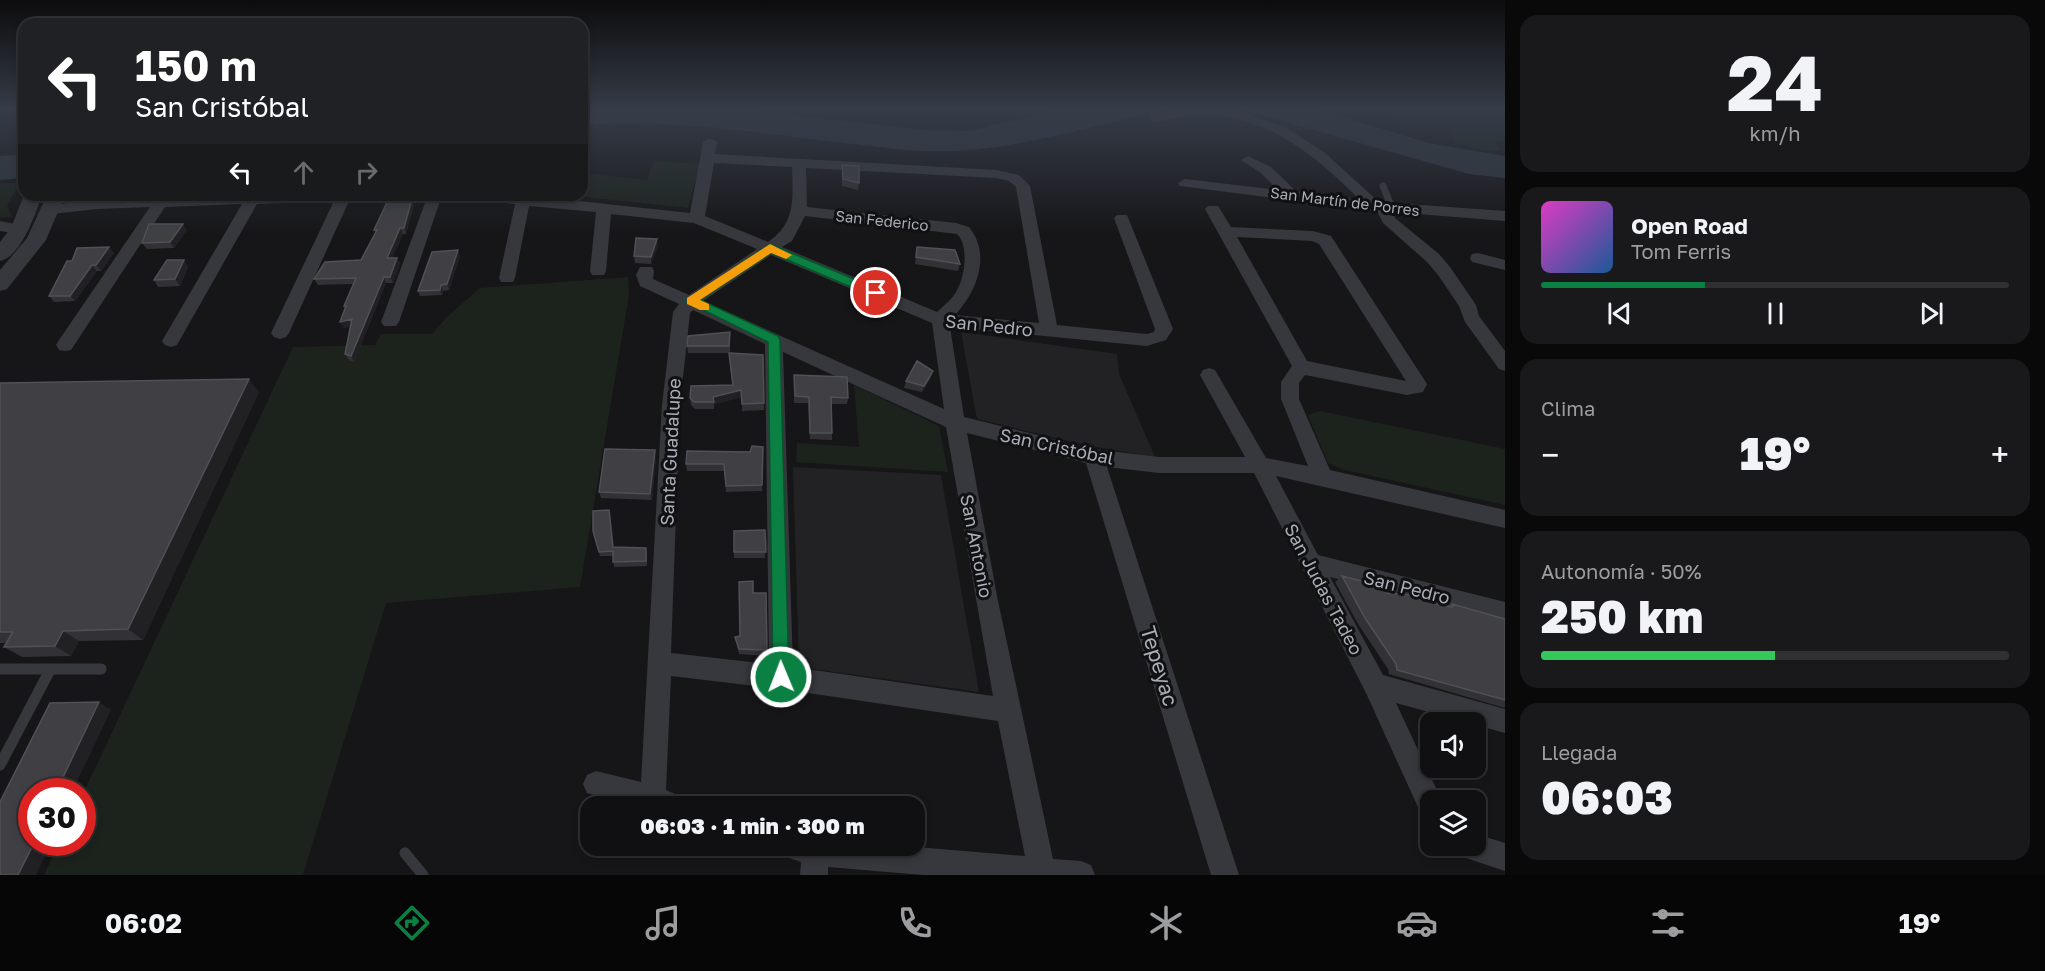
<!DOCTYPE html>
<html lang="es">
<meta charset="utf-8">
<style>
body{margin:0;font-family:"Golos Text",sans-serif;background:#19191b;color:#f1f3f6;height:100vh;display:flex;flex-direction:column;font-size:22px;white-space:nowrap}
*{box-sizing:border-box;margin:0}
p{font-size:20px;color:#9c9d9f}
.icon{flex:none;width:33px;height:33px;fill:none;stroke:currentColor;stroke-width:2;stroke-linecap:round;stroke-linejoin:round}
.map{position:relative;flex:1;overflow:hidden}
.drawer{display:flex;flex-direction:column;gap:15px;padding:15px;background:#09090a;width:540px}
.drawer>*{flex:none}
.hud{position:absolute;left:18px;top:18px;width:570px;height:183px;border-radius:18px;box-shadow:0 3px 9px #0003,0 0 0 2px #303032;background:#202124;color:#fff;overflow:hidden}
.controls{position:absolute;left:1420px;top:712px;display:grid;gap:12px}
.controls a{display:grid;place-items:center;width:66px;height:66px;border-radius:12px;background:#101012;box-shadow:0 3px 9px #0003,0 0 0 2px #303032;font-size:30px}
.speed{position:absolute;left:18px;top:778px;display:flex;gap:12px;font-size:30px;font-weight:700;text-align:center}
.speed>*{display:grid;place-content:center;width:78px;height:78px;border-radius:50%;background:#101012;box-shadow:0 3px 9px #0003,0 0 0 2px #303032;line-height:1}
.speed .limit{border:9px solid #d22;background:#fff;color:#111}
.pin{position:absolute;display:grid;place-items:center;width:51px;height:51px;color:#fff;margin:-26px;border:3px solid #fff;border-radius:50%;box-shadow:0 2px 6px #0007}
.me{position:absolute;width:66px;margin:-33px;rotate:359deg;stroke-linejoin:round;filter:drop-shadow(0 0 4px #0008)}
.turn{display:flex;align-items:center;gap:21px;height:126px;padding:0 18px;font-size:27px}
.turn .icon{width:78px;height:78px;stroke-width:2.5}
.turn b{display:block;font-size:42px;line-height:51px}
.lanes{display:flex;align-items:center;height:57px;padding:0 18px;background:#0003;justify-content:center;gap:30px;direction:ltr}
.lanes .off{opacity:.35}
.big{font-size:45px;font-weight:800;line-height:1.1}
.drawer .tile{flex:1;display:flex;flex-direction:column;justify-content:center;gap:9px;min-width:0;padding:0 21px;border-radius:18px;background:#19191b}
.drawer .dial{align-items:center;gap:0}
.dial b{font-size:78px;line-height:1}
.song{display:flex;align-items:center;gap:18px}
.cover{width:72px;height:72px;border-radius:9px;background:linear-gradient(135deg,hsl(310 70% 55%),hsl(210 70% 35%))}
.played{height:6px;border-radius:3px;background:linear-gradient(90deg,#0b8043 35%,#303032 35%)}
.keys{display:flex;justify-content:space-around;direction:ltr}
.heat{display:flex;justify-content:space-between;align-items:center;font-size:33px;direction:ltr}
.charge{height:9px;border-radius:4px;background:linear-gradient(90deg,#34c759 50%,#303032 0)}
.trip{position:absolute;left:580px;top:796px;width:345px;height:60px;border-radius:18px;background:#101012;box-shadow:0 3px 9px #0003,0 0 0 2px #303032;font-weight:800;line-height:60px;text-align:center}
.menu{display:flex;height:96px;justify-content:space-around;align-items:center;background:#060607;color:#9c9d9f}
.menu .icon{width:42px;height:42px}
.menu .current{color:#0b8043}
.menu b{font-size:27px;color:#f1f3f6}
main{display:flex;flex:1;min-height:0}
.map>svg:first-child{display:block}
.built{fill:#222225}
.green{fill:#1c231d}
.water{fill:#2c353c}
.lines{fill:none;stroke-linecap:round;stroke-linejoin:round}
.service-far1{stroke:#37383d;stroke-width:7}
.service{stroke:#37383d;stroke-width:11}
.minor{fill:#37383d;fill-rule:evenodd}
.tertiary{fill:#37383d;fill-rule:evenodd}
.wall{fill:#323236}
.shaded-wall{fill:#212124}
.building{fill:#3f3f44;stroke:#4f5156;stroke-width:1.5}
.route{fill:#0b8043;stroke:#07532c;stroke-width:1.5}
.slow{fill:#f59e0b}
.labels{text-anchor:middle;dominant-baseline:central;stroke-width:6;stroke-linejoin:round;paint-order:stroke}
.far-street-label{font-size:15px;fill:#a8adb8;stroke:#111113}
.street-label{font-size:18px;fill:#a8adb8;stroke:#111113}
.near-street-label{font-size:21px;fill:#a8adb8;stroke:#111113}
</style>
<main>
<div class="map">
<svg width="1505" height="875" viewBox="0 0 1505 875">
<rect width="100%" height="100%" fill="#161618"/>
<path class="built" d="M 961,332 L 1117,354 L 1119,374 L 1155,457 L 1085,445 L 977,419 Z
M 793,467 L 941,475 L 979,692 L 799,667 Z"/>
<path class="green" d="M 1364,110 L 1505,110 L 1505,141 L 1494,140 L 1501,151 L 1482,150 L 1456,143 L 1449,129 L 1402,126 Z
M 654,161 L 700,164 L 688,208 L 566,195 L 582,195 L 582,173 L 647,180 Z
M 0,183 L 20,183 L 7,205 L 12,217 L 0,218 Z
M 628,277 L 629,295 L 580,587 L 386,603 L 303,875 L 44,875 L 59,843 L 82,843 L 83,794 L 293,347 L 375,345 L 381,334 L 432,334 L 446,318 L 480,288 Z
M 854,385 L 939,426 L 948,472 L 796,462 L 797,443 L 859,447 Z
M 1320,411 L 1505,449 L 1505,505 L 1345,470 L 1328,463 L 1308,415 Z"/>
<path class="water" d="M 582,110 L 745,110 L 925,130 L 970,131 L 1057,110 L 1167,110 C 1086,126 1009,154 926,151 C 905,151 883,147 862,145 C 769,135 676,118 582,125 Z
M 1244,110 L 1319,110 L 1429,143 L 1505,156 L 1505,178 L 1469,174 Z
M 24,154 L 24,178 L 0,180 L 0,156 Z"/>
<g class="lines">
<path class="service-far1" d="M 1383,186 L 1392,208"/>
<path class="service" d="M 0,669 L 101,669
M 0,765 L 50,670
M 405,853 L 423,875"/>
<path class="minor" d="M 1178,110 L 1236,110 L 1285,127 L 1325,153 L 1379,202 L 1505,211 L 1505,221 L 1393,212 L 1395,218 L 1439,254 L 1450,267 L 1476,305 L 1479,316 L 1505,351 L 1505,371 L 1499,369 L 1465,322 L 1459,306 L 1438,275 L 1427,262 L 1383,223 L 1377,211 L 1180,186 L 1178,183 L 1185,179 L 1278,190 L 1261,173 L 1241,160 L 1248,156 L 1271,167 L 1297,192 L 1360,200 C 1319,159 1271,118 1211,115 C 1193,114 1174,119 1156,122 L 1149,118 L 1151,115 Z
M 710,138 L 717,142 L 715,154 L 996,170 L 1019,175 L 1030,186 L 1057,325 L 1147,334 L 1154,332 L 1155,329 L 1114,218 L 1117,215 L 1127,215 L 1173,329 L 1166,340 L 1147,346 L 950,327 L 964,417 L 1094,449 L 1159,457 L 1245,457 L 1200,375 L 1203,370 L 1209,368 L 1215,370 L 1266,458 L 1308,466 L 1281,399 L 1281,382 L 1292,366 L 1205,209 L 1208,206 L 1218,206 L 1231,227 L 1313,231 L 1331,236 L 1427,384 L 1423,392 L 1407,395 L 1305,375 L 1299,383 L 1299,399 L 1330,470 L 1505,510 L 1505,528 L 1276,476 L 1318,555 L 1505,602 L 1505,622 L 1330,577 L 1383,675 L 1505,709 L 1505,733 L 1476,725 L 1476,723 L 1468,723 L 1396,703 L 1442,801 L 1431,801 L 1431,820 L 1422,816 L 1366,693 L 1254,473 L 1159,473 L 1107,467 L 1239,875 L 1211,875 L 1086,463 L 967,433 L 997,596 L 1053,859 L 1081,861 L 1091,865 L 1095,875 L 923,875 L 828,867 L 828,875 L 800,875 L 801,862 L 784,856 L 780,846 L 904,846 L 1025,856 L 998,721 L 781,689 L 671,676 L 666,790 L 684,798 L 688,807 L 636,807 L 587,793 L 583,784 L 587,775 L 596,771 L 641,782 L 662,405 L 673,312 L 679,304 L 640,286 L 636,275 L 640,267 L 652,267 L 654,271 L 653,279 L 689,295 L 757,249 L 694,223 L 611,214 L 606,271 L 604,275 L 592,275 L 590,271 L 596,212 L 529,206 L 515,278 L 513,282 L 501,282 L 499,278 L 515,204 L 470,200 L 463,195 L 523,195 L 690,213 L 703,142 ZM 714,163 L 792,167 C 793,198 796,223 768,242 L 705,216 ZM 806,168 L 996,178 L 1009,181 L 1016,187 L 1039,323 L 955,315 C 976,293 992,255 969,227 L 956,223 L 807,207 ZM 805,216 L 957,234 C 969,245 965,277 957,290 C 953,299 944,305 937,312 L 782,247 L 792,241 ZM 1237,237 L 1312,241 L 1319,244 L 1406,381 L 1307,361 ZM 771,255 L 932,323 L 944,409 L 703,301 ZM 693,310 L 765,344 L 769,664 L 671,653 L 680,405 L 690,313 ZM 783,352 L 946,427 L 993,696 L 793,667 Z
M 240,195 L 396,195 L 389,200 L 349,201 L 289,333 L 286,337 L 280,339 L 274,337 L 271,333 L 334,201 L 257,204 L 177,345 L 171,347 L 165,345 L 162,341 L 242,204 L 165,207 L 71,350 L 65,351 L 59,350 L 56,345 L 59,340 L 150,207 L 97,209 L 51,214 L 46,212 L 43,209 L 46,206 L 97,199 Z
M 428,195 L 442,195 L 399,322 L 396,326 L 384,326 L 381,322 Z
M 0,221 L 26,226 L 28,229 L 20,234 L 0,231 Z
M 1478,253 L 1505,260 L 1505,270 L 1472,262 L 1470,258 L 1472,254 Z
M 1476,834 L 1505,843 L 1505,871 L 1460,856 L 1456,846 L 1476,846 Z"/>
<path class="tertiary" d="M 24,195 L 42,195 C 35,214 22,256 0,261 L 0,242 L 11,228 Z
M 47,195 L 65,195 L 46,240 L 7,289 L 0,291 L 0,270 L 27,238 Z"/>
</g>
<path class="wall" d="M 842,165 L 859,183 L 858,190 L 842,186 Z
M 413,195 L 415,201 L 406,234 L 403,234 L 392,258 L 397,258 L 400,264 L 393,283 L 386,283 L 354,362 L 349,360 L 345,354 L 350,326 L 344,328 L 340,322 L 345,309 L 344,306 L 353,284 L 318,285 L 314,279 L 361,260 L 376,233 L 374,230 Z
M 187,230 L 174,248 L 147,249 L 142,243 Z
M 658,246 L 651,264 L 635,263 L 634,256 Z
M 109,247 L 114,253 L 101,271 L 97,271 L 75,301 L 54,302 L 49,296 L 72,261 Z
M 917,247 L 960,264 L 958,271 L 915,264 Z
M 460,256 L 449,290 L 443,291 L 442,295 L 420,296 L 418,291 Z
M 184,260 L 188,267 L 180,286 L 158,287 L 154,280 Z
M 730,332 L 730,353 L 688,353 L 687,346 Z
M 729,353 L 763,355 L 764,410 L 742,411 L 742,397 L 714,404 L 714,409 L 695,409 L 691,405 L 690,398 L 732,385 Z
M 794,375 L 848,398 L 847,404 L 831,404 L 832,433 L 832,440 L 810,439 L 808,403 L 794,403 Z
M 931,378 L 922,392 L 904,388 L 906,381 Z
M 0,383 L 259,392 L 143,640 L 79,641 L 71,656 L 22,657 L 4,647 L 7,643 L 0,643 Z
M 763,447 L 762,491 L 726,492 L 724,471 L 687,471 L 686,464 L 750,452 Z
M 656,456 L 652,500 L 601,498 L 599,492 Z
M 609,510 L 613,547 L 647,553 L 647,566 L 614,567 L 613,556 L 600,556 L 599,552 Z
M 765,530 L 765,558 L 734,558 L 734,552 Z
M 1342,576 L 1386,593 L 1449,606 L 1452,604 L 1505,619 L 1505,708 L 1389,674 L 1388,669 L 1358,624 L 1335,582 Z
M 753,593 L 766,593 L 767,656 L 739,654 L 736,642 L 735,637 L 740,636 Z"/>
<path class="shaded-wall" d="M 413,195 L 415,201 L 406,234 L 404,228 Z
M 183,224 L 187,230 L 174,248 L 170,242 Z
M 400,228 L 403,234 L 390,264 L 387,258 Z
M 657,239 L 658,246 L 651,264 L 651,257 Z
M 109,247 L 114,253 L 101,271 L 96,265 Z
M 458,250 L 460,256 L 449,290 L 447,284 Z
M 397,258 L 400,264 L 393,283 L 390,277 Z
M 184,260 L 188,267 L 180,286 L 175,279 Z
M 92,265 L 97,271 L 75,301 L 70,296 Z
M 384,277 L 386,283 L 354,362 L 351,356 Z
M 441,285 L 443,291 L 442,295 L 440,290 Z
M 352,319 L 355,325 L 344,328 L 340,322 Z
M 933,371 L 931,378 L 922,392 L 924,386 Z
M 249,379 L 259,392 L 143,640 L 128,629 Z
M 741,390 L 742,397 L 714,404 L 713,397 Z
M 655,450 L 656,456 L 652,500 L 650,494 Z
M 609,510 L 611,515 L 614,551 L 613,547 Z
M 63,631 L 79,641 L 71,656 L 55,646 Z
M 99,702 L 111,710 L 72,792 L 56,792 Z
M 34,843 L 51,843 L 36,875 L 18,875 Z"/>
<path class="building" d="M 842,165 L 859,166 L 859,183 L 843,179 Z
M 413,195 L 404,228 L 400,228 L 387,258 L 397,258 L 390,277 L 384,277 L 351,356 L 345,354 L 352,319 L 340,322 L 346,306 L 344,306 L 356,278 L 314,279 L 325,262 L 361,260 L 377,230 L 374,230 L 390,196 Z
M 149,224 L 183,224 L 170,242 L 142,243 Z
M 636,238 L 657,239 L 651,257 L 634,256 Z
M 109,247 L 96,265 L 92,265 L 70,296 L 49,296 L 67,261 L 72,261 L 77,248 Z
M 917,247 L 955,250 L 960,264 L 916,257 Z
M 458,250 L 447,284 L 441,285 L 440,290 L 418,291 L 432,252 Z
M 167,260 L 184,260 L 175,279 L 154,280 Z
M 730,332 L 729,346 L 687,346 L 688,336 Z
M 729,353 L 763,355 L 764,403 L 742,404 L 741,390 L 713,397 L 714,402 L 694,402 L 690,398 L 691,386 L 733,385 Z
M 917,361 L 933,371 L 924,386 L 906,381 Z
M 794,375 L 847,377 L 848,398 L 831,397 L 832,433 L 810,433 L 809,397 L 795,396 Z
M 249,379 L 128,629 L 63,631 L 55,646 L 4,647 L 13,632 L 0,632 L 0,383 Z
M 752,446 L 763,447 L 762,485 L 726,486 L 724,464 L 686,464 L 687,451 L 750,452 Z
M 605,449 L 655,450 L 650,494 L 599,492 Z
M 609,510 L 613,547 L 646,548 L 646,561 L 613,562 L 613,551 L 599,552 L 593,531 L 593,511 Z
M 765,530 L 766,552 L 734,552 L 734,531 Z
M 1342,576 L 1386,587 L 1386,593 L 1421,596 L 1421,600 L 1452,607 L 1452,604 L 1505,619 L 1505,700 L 1397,670 L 1396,664 L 1365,618 Z
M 753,581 L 753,593 L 766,593 L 767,650 L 739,649 L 735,637 L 740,636 L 739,582 Z
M 99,702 L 56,792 L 32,792 L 32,843 L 34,843 L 18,875 L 0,875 L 0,802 L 50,703 Z"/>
<linearGradient id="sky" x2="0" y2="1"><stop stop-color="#0c0c0d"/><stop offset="0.47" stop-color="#363c48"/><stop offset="1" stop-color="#363c48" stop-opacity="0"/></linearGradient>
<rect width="1505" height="233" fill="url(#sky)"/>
<path class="route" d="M 770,244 L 880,290 L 882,293 L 876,297 L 872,296 L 771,253 L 700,300 L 778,336 L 780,340 L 789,677 L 787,683 L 781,685 L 775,683 L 773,677 L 768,342 L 685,301 Z"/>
<path class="slow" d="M 770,244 L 792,255 L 786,259 L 771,253 L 700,300 L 709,304 L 709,310 L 700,310 L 687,304 L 687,298 Z"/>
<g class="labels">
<g class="far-street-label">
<text transform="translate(1345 201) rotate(7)">San Martín de Porres</text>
<text transform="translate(882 220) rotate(6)">San Federico</text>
</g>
<g class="street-label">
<text transform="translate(989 325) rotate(6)">San Pedro</text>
<text transform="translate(1057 446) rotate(12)">San Cristóbal</text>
<text transform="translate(670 452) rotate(-87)">Santa Guadalupe</text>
<text transform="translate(977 546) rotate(79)">San Antonio</text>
<text transform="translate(1407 587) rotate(14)">San Pedro</text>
<text transform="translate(1324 589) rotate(62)">San Judas Tadeo</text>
</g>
<g class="near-street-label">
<text transform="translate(1160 666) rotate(73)">Tepeyac</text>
</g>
</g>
</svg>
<div class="controls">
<a><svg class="icon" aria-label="sound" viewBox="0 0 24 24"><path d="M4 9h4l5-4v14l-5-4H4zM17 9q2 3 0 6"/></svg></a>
<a><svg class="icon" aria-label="layers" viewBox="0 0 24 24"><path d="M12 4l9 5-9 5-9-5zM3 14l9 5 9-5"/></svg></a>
</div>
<div class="speed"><div class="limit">30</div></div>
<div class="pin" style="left:876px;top:293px;background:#d93025"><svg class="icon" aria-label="arrive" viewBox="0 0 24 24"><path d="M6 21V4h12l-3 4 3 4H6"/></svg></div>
<svg class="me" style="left:781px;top:677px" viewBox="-20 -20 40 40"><circle r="17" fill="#0b8043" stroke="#fff" stroke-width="3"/><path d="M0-11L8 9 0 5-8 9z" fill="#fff"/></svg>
<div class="trip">06:03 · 1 min · 300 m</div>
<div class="hud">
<div class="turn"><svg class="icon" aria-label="left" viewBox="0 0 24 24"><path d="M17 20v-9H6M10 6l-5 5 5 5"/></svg><div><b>150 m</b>San Cristóbal</div></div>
<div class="lanes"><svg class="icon" aria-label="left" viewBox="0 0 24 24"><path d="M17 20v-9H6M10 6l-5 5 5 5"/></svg><svg class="icon off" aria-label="ahead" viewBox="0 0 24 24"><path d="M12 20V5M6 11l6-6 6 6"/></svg><svg class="icon off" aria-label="right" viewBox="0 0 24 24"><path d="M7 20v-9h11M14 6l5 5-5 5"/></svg></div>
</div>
</div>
<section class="drawer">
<div class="tile dial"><b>24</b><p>km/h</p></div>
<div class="tile">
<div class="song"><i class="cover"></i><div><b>Open Road</b><p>Tom Ferris</p></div></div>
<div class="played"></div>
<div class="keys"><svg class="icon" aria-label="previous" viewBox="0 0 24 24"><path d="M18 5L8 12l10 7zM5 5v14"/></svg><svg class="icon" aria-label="pause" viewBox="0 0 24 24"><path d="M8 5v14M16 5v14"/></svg><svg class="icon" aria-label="next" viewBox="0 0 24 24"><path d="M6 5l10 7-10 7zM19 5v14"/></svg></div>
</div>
<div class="tile"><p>Clima</p>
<div class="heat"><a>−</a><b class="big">19°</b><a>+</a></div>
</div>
<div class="tile"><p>Autonomía · 50%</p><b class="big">250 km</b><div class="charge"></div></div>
<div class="tile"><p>Llegada</p><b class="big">06:03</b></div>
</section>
</main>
<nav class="menu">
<b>06:02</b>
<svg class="icon current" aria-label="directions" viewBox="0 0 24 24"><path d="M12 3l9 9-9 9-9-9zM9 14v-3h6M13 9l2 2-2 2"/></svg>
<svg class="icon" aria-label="music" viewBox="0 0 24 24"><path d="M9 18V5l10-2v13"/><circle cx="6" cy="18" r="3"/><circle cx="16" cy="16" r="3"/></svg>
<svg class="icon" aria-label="phone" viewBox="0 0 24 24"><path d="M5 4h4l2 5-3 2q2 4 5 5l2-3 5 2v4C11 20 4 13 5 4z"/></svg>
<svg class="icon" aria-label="climate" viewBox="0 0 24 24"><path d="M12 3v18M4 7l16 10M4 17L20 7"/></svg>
<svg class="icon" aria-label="car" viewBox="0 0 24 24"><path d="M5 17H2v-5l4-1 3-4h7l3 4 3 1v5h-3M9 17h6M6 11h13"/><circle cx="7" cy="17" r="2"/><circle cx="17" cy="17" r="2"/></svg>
<svg class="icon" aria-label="filters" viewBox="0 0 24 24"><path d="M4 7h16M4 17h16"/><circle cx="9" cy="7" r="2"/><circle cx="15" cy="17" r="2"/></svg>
<b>19°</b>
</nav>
